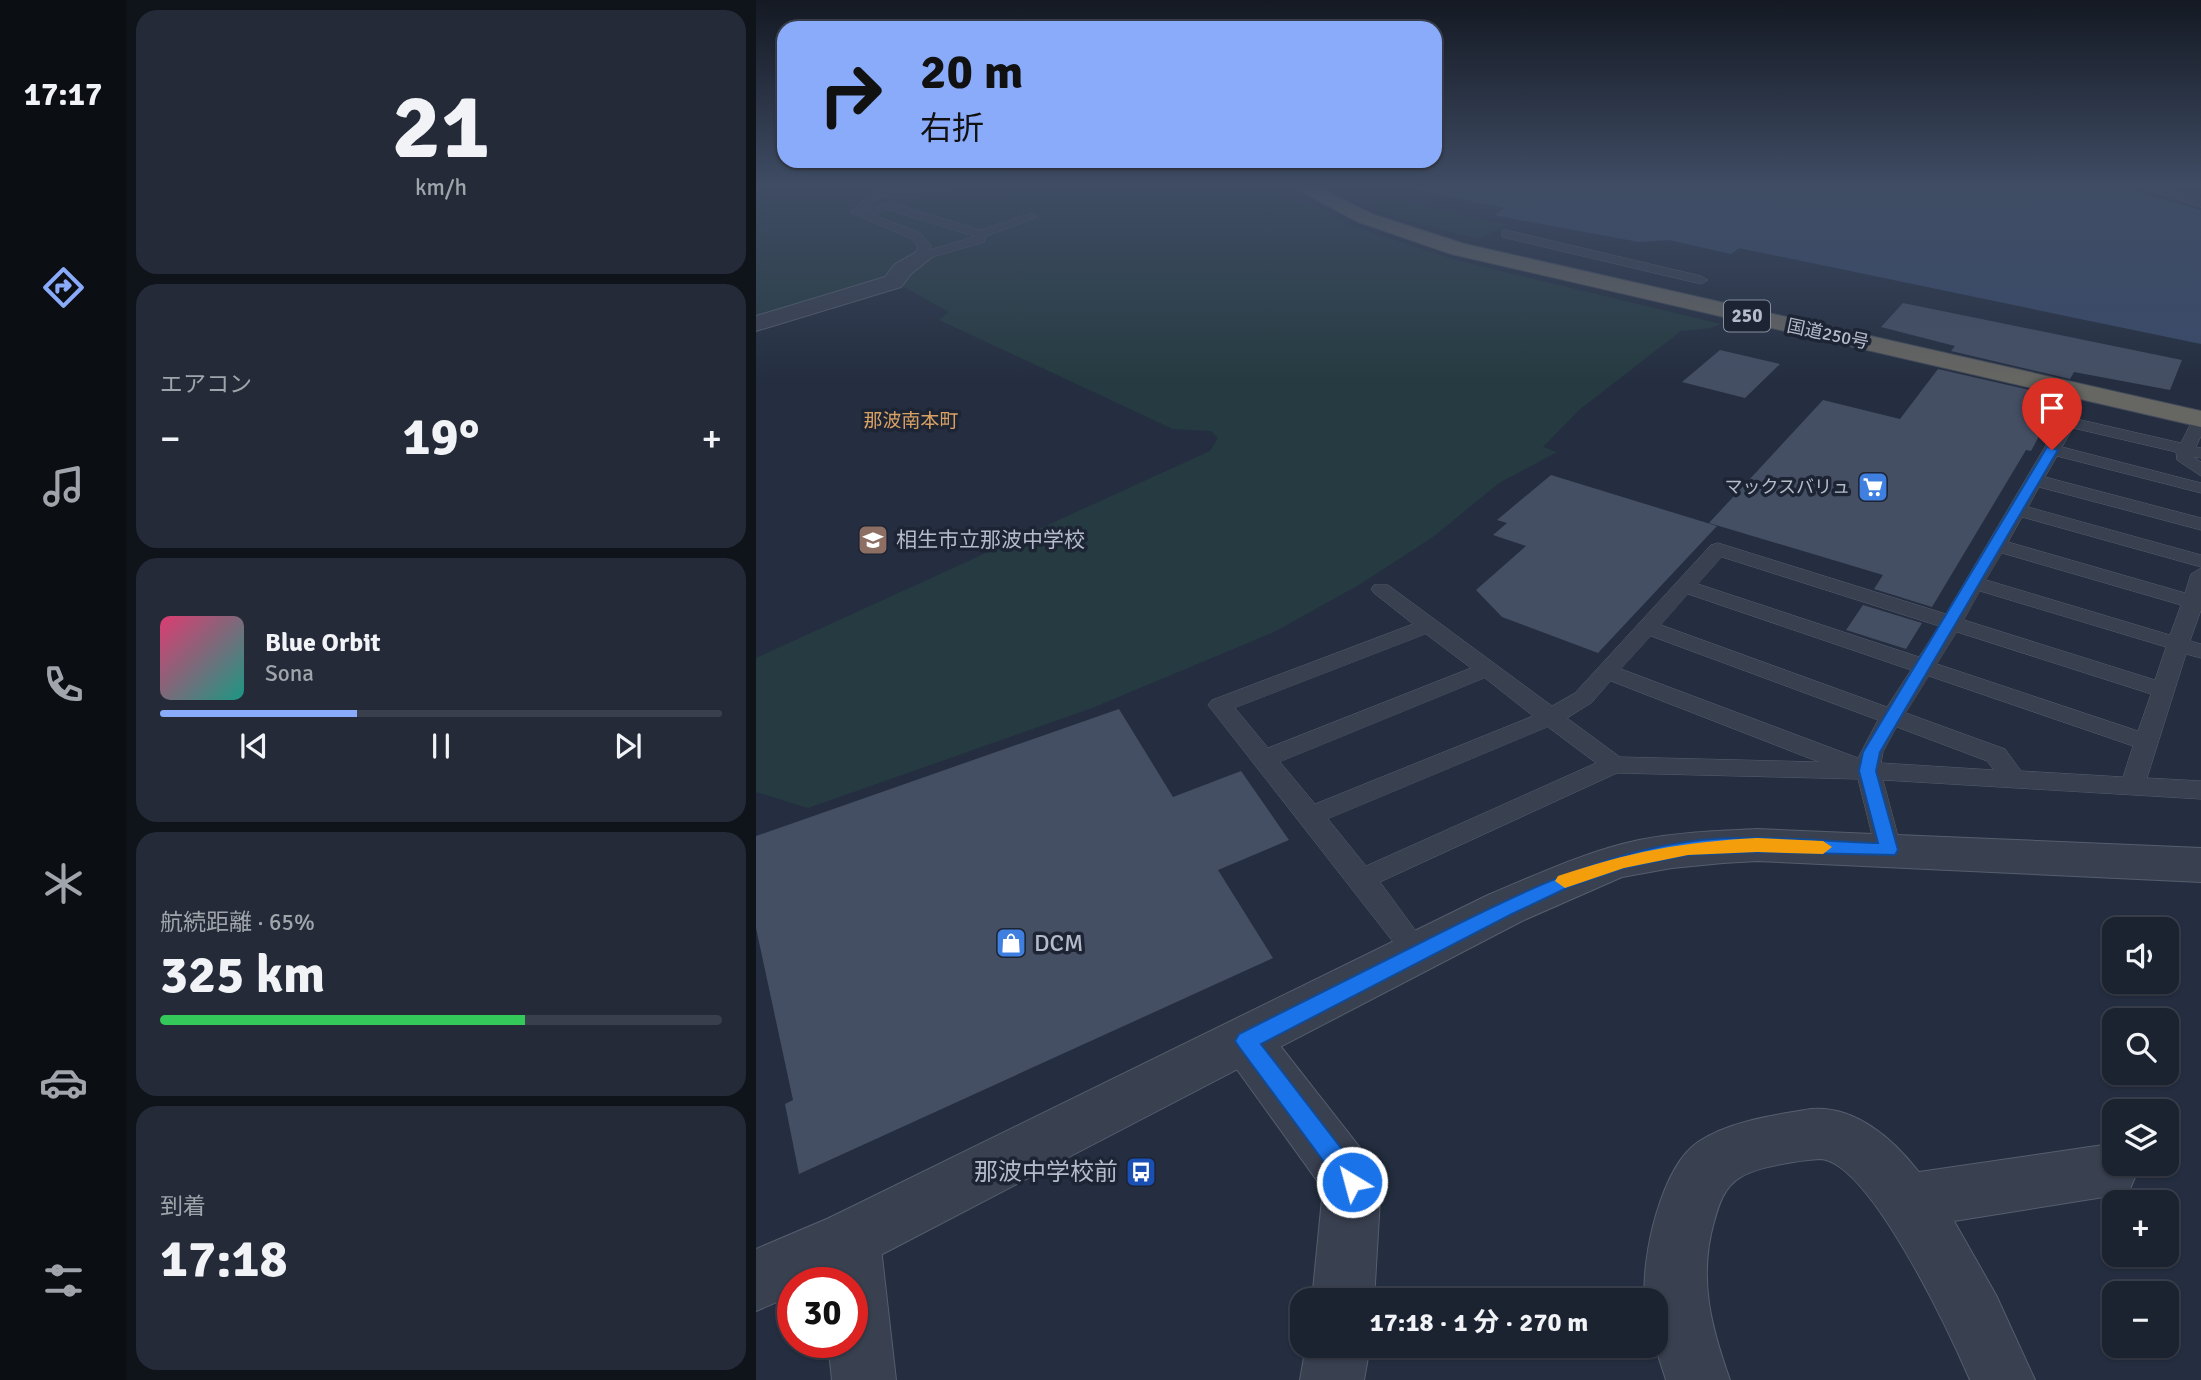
<!DOCTYPE html>
<html lang="ja">
<meta charset="utf-8">
<style>
body{margin:0;font-family:Signika,"Noto Sans JP",sans-serif;background:#242a38;color:#f1f3f6;height:100vh;display:flex;flex-direction:column;font-size:26px;white-space:nowrap}
*{box-sizing:border-box;margin:0}
p{font-size:23px;color:#a0a4ab}
.icon{flex:none;width:38px;height:38px;fill:none;stroke:currentColor;stroke-width:2;stroke-linecap:round;stroke-linejoin:round}
.map{position:relative;flex:1;overflow:hidden}
.details{display:flex;flex-direction:column;gap:10px;padding:10px;background:#0f131a;width:630px}
.details>*{flex:none}
.hud{position:absolute;left:21px;top:21px;width:665px;height:147px;border-radius:21px;box-shadow:0 2px 5px #0004,0 0 0 2px #393f4c;background:#8aabfa;color:#111;overflow:hidden}
.controls{position:absolute;left:1346px;top:917px;display:grid;gap:14px}
.controls a{display:grid;place-items:center;width:77px;height:77px;border-radius:14px;background:#1b2230;box-shadow:0 2px 5px #0004,0 0 0 2px #393f4c;font-size:35px}
.speed{position:absolute;left:21px;top:1267px;display:flex;gap:14px;font-size:35px;font-weight:700;text-align:center}
.speed>*{display:grid;place-content:center;width:91px;height:91px;border-radius:50%;background:#1b2230;box-shadow:0 2px 5px #0004,0 0 0 2px #393f4c;line-height:1}
.speed .limit{border:10px solid #d22;background:#fff;color:#111}
.pin{position:absolute;display:grid;place-items:center;width:60px;height:60px;color:#fff;margin:-72px -30px;border-radius:50% 50% 50% 0;rotate:-45deg;box-shadow:0 0 7px #0007}
.pin .icon{rotate:45deg}
.me{position:absolute;width:77px;margin:-38px;rotate:323deg;stroke-linejoin:round;filter:drop-shadow(0 0 5px #0008)}
.turn{display:flex;align-items:center;gap:24px;height:147px;padding:0 28px;font-size:32px}
.turn .icon{width:91px;height:91px;stroke-width:2.5}
.turn b{display:block;font-size:49px;line-height:60px}
.big{font-size:52px;font-weight:700;line-height:1.1}
.details .card{flex:1;display:flex;flex-direction:column;justify-content:center;gap:10px;min-width:0;padding:0 24px;border-radius:21px;background:#242a38}
.details .dial{align-items:center;gap:0}
.dial b{font-size:91px;line-height:1}
.song{display:flex;align-items:center;gap:21px}
.cover{width:84px;height:84px;border-radius:10px;background:linear-gradient(135deg,hsl(340 70% 55%),hsl(170 70% 35%))}
.played{height:7px;border-radius:4px;background:linear-gradient(90deg,#8aabfa 35%,#393f4c 35%)}
.keys{display:flex;justify-content:space-around;direction:ltr}
.heat{display:flex;justify-content:space-between;align-items:center;font-size:38px;direction:ltr}
.charge{height:10px;border-radius:5px;background:linear-gradient(90deg,#34c759 65%,#393f4c 0)}
.trip{position:absolute;left:534px;top:1288px;width:378px;height:70px;border-radius:21px;background:#1b2230;box-shadow:0 2px 5px #0004,0 0 0 2px #393f4c;font-weight:700;line-height:70px;text-align:center}
main{display:flex;flex:1;min-height:0}
.menu{display:flex;flex-direction:column;width:126px;justify-content:space-around;align-items:center;background:#0b0e13;color:#a0a4ab}
.menu .icon{width:49px;height:49px}
.menu .current{color:#8aabfa}
.menu b{font-size:32px;color:#f1f3f6}
.map>svg:first-child{display:block}
.green{fill:#263b41}
.water{fill:#394a69}
.building{fill:#454f64}
.lines{fill:none;stroke-linecap:round;stroke-linejoin:round}
.service-casing{stroke:#565e6d;stroke-width:1}
.minor-casing{stroke:#565e6d;stroke-width:2}
.tertiary-casing{stroke:#565e6d;stroke-width:2}
.trunk-casing{stroke:#434b5a;stroke-width:2}
.service{fill:#394050;fill-rule:evenodd}
.minor{fill:#394050;fill-rule:evenodd}
.tertiary{fill:#394050;fill-rule:evenodd}
.trunk{fill:#666662;fill-rule:evenodd}
.route{fill:#1a73e8;stroke:#114b97;stroke-width:2}
.slow{fill:#f59e0b}
.labels{text-anchor:middle;dominant-baseline:central;stroke-width:7;stroke-linejoin:round;paint-order:stroke}
.far-street-label{font-size:18px;fill:#b5bbca;stroke:#1d2535}
.far-poi-label{font-size:18px;fill:#b5bbca;stroke:#1d2535;text-anchor:end}
.shield{fill:#1d2535;stroke:#878e9d;stroke-width:2}
.shield-label{font-size:19px;font-weight:bold;fill:#b5bbca}
.far-neighbourhood-label{font-size:19px;fill:#d8a063;stroke:#1d2535}
.poi-label{font-size:21px;fill:#b5bbca;stroke:#1d2535;text-anchor:start}
.near-poi-label{font-size:24px;fill:#b5bbca;stroke:#1d2535;text-anchor:start}
</style>
<main>
<nav class="menu">
<b>17:17</b>
<svg class="icon current" aria-label="directions" viewBox="0 0 24 24"><path d="M12 3l9 9-9 9-9-9zM9 14v-3h6M13 9l2 2-2 2"/></svg>
<svg class="icon" aria-label="music" viewBox="0 0 24 24"><path d="M9 18V5l10-2v13"/><circle cx="6" cy="18" r="3"/><circle cx="16" cy="16" r="3"/></svg>
<svg class="icon" aria-label="phone" viewBox="0 0 24 24"><path d="M5 4h4l2 5-3 2q2 4 5 5l2-3 5 2v4C11 20 4 13 5 4z"/></svg>
<svg class="icon" aria-label="climate" viewBox="0 0 24 24"><path d="M12 3v18M4 7l16 10M4 17L20 7"/></svg>
<svg class="icon" aria-label="car" viewBox="0 0 24 24"><path d="M5 17H2v-5l4-1 3-4h7l3 4 3 1v5h-3M9 17h6M6 11h13"/><circle cx="7" cy="17" r="2"/><circle cx="17" cy="17" r="2"/></svg>
<svg class="icon" aria-label="filters" viewBox="0 0 24 24"><path d="M4 7h16M4 17h16"/><circle cx="9" cy="7" r="2"/><circle cx="15" cy="17" r="2"/></svg>
</nav>
<section class="details">
<div class="card dial"><b>21</b><p>km/h</p></div>
<div class="card"><p>エアコン</p>
<div class="heat"><a>−</a><b class="big">19°</b><a>+</a></div>
</div>
<div class="card">
<div class="song"><i class="cover"></i><div><b>Blue Orbit</b><p>Sona</p></div></div>
<div class="played"></div>
<div class="keys"><svg class="icon" aria-label="previous" viewBox="0 0 24 24"><path d="M18 5L8 12l10 7zM5 5v14"/></svg><svg class="icon" aria-label="pause" viewBox="0 0 24 24"><path d="M8 5v14M16 5v14"/></svg><svg class="icon" aria-label="next" viewBox="0 0 24 24"><path d="M6 5l10 7-10 7zM19 5v14"/></svg></div>
</div>
<div class="card"><p>航続距離 · 65%</p><b class="big">325 km</b><div class="charge"></div></div>
<div class="card"><p>到着</p><b class="big">17:18</b></div>
</section>
<div class="map">
<svg width="1445" height="1380" viewBox="0 0 1445 1380">
<rect width="100%" height="100%" fill="#242e40"/>
<path class="green" d="M 0,186 L 518,186 L 596,226 L 696,259 L 965,324 L 956,328 L 925,331 L 823,410 L 787,447 L 801,452 L 743,483 L 677,537 L 601,586 L 518,632 L 336,708 L 52,808 L 0,792 L 0,658 L 454,451 L 462,438 L 455,431 L 417,429 L 183,320 L 193,312 L 146,286 L 110,286 L 0,321 Z
M 567,186 L 584,186 L 752,225 L 723,239 L 641,218 Z"/>
<path class="water" d="M 641,186 L 1360,186 L 1445,210 L 1445,344 L 983,248 L 975,254 L 913,240 L 883,242 L 758,219 L 738,215 L 749,208 Z"/>
<path class="building" d="M 1147,303 L 1426,360 L 1414,390 L 1318,372 L 1314,379 L 1195,351 L 1199,346 L 1125,327 Z
M 964,350 L 1024,364 L 989,398 L 926,382 Z
M 1182,369 L 1304,397 L 1275,451 L 1270,450 L 1176,607 L 1118,589 L 1127,575 L 953,523 L 1067,400 L 1144,419 Z
M 795,475 L 961,526 L 842,653 L 746,617 L 720,590 L 770,546 L 737,535 L 751,523 L 741,520 Z
M 1107,605 L 1166,623 L 1150,649 L 1090,630 Z
M 363,709 L 417,797 L 485,771 L 533,840 L 462,870 L 517,958 L 43,1174 L 29,1104 L 37,1100 L 0,928 L 0,836 Z"/>
<g class="lines">
<g class="service-casing">
<path id="service" d="M 139,186 L 195,187 L 189,190 L 141,193 L 122,199 L 108,210 L 133,202 L 224,230 L 276,213 L 282,217 L 230,236 L 228,242 L 166,260 L 160,256 L 162,246 L 156,239 L 94,212 L 114,195 ZM 133,210 L 218,236 L 218,237 L 174,250 L 175,245 L 164,233 L 118,215 Z
M 1378,186 L 1397,186 L 1445,199 L 1445,207 Z
M 750,230 L 945,276 L 952,280 L 945,284 L 746,237 L 746,231 Z
M 1445,414 L 1445,436 L 1440,447 L 1445,448 L 1445,458 L 1438,457 L 1445,462 L 1445,476 L 1421,460 L 1420,452 L 1317,428 L 1306,447 L 1445,483 L 1445,493 L 1301,456 L 1289,477 L 1445,518 L 1445,530 L 1283,487 L 1272,507 L 1445,555 L 1445,567 L 1266,517 L 1252,542 L 1429,593 L 1435,574 L 1445,568 L 1445,610 L 1434,641 L 1445,644 L 1445,658 L 1430,654 L 1391,778 L 1445,781 L 1445,799 L 1127,780 L 1146,851 L 1142,858 L 1133,861 L 1124,858 L 1120,851 L 1102,779 L 861,773 L 624,882 L 676,953 L 672,961 L 662,964 L 652,961 L 452,705 L 456,700 L 657,624 L 618,593 L 615,589 L 618,585 L 632,585 L 796,706 L 819,693 L 955,545 L 962,543 L 1190,614 L 1306,418 L 1312,417 L 1425,443 L 1439,415 ZM 1246,553 L 1425,605 L 1414,635 L 1230,580 ZM 966,557 L 1183,626 L 1163,657 L 942,584 ZM 1224,591 L 1410,647 L 1399,680 L 1208,620 ZM 932,594 L 1155,670 L 1131,707 L 905,625 ZM 1201,632 L 1395,694 L 1382,731 L 1181,664 ZM 670,634 L 715,668 L 512,748 L 479,708 ZM 895,636 L 1122,720 L 1102,758 L 865,669 ZM 1173,676 L 1377,746 L 1367,777 L 1265,771 L 1249,749 L 1150,713 ZM 729,678 L 777,716 L 559,804 L 524,762 ZM 855,681 L 1063,762 L 864,757 L 811,718 L 835,703 ZM 792,727 L 840,763 L 610,866 L 572,819 ZM 1141,727 L 1231,761 L 1238,770 L 1125,763 L 1127,752 Z"/>
</g>
<g class="minor-casing">
<path id="minor" d="M 166,249 L 177,256 L 155,274 L 145,287 L 0,331 L 0,316 L 129,277 L 139,264 Z
M 490,1019 L 508,1025 L 616,1163 L 625,1182 L 618,1300 L 556,1300 L 567,1189 L 472,1057 L 464,1041 L 472,1025 Z
M 1055,1109 C 1099,1105 1137,1139 1163,1172 L 1354,1144 L 1358,1145 L 1358,1164 L 1380,1164 L 1382,1170 L 1374,1189 L 1354,1196 L 1198,1221 L 1240,1295 L 1279,1380 L 1214,1380 C 1195,1336 1114,1161 1064,1159 C 1045,1160 1000,1167 985,1177 C 968,1187 963,1204 958,1222 C 942,1278 955,1327 974,1380 L 910,1380 L 899,1346 L 900,1300 L 889,1300 C 885,1258 905,1167 942,1142 C 973,1121 1019,1115 1055,1109 Z
M 94,1210 L 115,1218 L 124,1239 L 140,1380 L 76,1380 L 72,1342 L 96,1342 L 96,1283 L 68,1283 L 64,1239 L 73,1218 Z
M 550,1346 L 614,1346 L 608,1380 L 544,1380 Z"/>
</g>
<g class="tertiary-casing">
<path id="tertiary" d="M 1001,829 L 1445,848 L 1445,882 L 1001,861 L 967,863 L 916,868 L 866,877 L 766,921 L 115,1260 L 63,1283 L 37,1283 L 37,1295 L 0,1311 L 0,1249 L 73,1218 L 732,895 C 782,874 831,851 883,840 C 922,832 962,831 1001,829 Z"/>
</g>
<g class="trunk-casing">
<path id="trunk" d="M 535,186 L 560,186 L 616,214 L 709,244 L 1445,411 L 1445,427 L 695,254 L 602,222 Z"/>
</g>
<use href="#service" class="service"/>
<use href="#minor" class="minor"/>
<use href="#tertiary" class="tertiary"/>
<use href="#trunk" class="trunk"/>
</g>
<linearGradient id="sky" x2="0" y2="1"><stop stop-color="#141923"/><stop offset="0.49" stop-color="#3f4c64"/><stop offset="1" stop-color="#3f4c64" stop-opacity="0"/></linearGradient>
<rect width="1445" height="380" fill="url(#sky)"/>
<path class="route" d="M 1291,447 L 1302,450 L 1124,752 L 1120,771 L 1142,850 L 1139,855 L 1001,852 L 932,855 L 868,868 L 815,886 L 756,914 L 505,1044 L 605,1174 L 608,1182 L 605,1189 L 596,1193 L 588,1189 L 483,1047 L 479,1041 L 483,1034 C 544,1003 606,972 668,941 C 753,898 835,856 930,842 C 993,833 1059,841 1122,843 L 1103,771 L 1107,752 Z"/>
<path class="slow" d="M 1001,838 L 1067,841 L 1076,847 L 1067,854 L 1001,852 L 932,855 L 868,868 L 809,888 L 799,881 L 802,876 C 873,852 926,842 1001,838 Z"/>
<defs>
<g id="supermarket-square" transform="scale(1.575)"><rect x="-9" y="-9" width="18" height="18" rx="4" fill="#3f7fe0" stroke="#1d2535"/><path d="M-6-5.5h2.5l.6 2H6L4.5 2H-2.5L-4.4-4H-6ZM-1.5 3.2a1.3 1.3 0 1 0 .1 0ZM3 3.2a1.3 1.3 0 1 0 .1 0Z" fill="#fff"/></g>
<g id="school-square" transform="scale(1.575)"><rect x="-9" y="-9" width="18" height="18" rx="4" fill="#8d6e63" stroke="#1d2535"/><path d="M0-5L7-2L0 1L-7-2ZM-4 1L0 2.5L4 1V4Q0 6-4 4Z" fill="#fff"/></g>
<g id="shop-square" transform="scale(1.575)"><rect x="-9" y="-9" width="18" height="18" rx="4" fill="#3f7fe0" stroke="#1d2535"/><path d="M-5-2.5h2.3a2.7 3.5 0 0 1 5.4 0H5L5.5 6h-11ZM-1.5-2.5h3a1.5 2.3 0 0 0-3 0Z" fill="#fff"/></g>
<g id="bus-square" transform="scale(1.575)"><rect x="-9" y="-9" width="18" height="18" rx="4" fill="#1a4fb4" stroke="#1d2535"/><path d="M-5-6H5V4H4V6H2V4H-2V6H-4V4H-5ZM-3.5-4V0h7V-4ZM-3.5 1.2v1.5H-2V1.2ZM2 1.2v1.5H3.5V1.2Z" fill="#fff"/></g>
</defs>
<g fill-rule="evenodd">
<use href="#supermarket-square" x="1117" y="487"/>
<use href="#school-square" x="117" y="540"/>
<use href="#shop-square" x="255" y="943"/>
<use href="#bus-square" x="385" y="1172"/>
</g>
<g class="labels">
<g class="far-street-label">
<text transform="translate(1072 334) rotate(12)">国道250号</text>
</g>
<g class="far-poi-label">
<text x="1094" y="487">マックスバリュ</text>
</g>
<rect class="shield" x="968" y="300.5" width="46" height="31" rx="5"/>
<g class="shield-label">
<text x="991" y="316">250</text>
</g>
<g class="far-neighbourhood-label">
<text x="155" y="421">那波南本町</text>
</g>
<g class="poi-label">
<text x="140" y="540">相生市立那波中学校</text>
</g>
<g class="near-poi-label">
<text x="278" y="943">DCM</text>
<text x="362" y="1172" text-anchor="end">那波中学校前</text>
</g>
</g>
</svg>
<div class="controls">
<a><svg class="icon" aria-label="sound" viewBox="0 0 24 24"><path d="M4 9h4l5-4v14l-5-4H4zM17 9q2 3 0 6"/></svg></a>
<a><svg class="icon" aria-label="search" viewBox="0 0 24 24"><circle cx="10" cy="10" r="6"/><path d="M15 15l6 6"/></svg></a>
<a><svg class="icon" aria-label="layers" viewBox="0 0 24 24"><path d="M12 4l9 5-9 5-9-5zM3 14l9 5 9-5"/></svg></a>
<a>+</a>
<a>−</a>
</div>
<div class="speed"><div class="limit">30</div></div>
<div class="pin" style="left:1296px;top:450px;background:#d93025"><svg class="icon" aria-label="arrive" viewBox="0 0 24 24"><path d="M6 21V4h12l-3 4 3 4H6"/></svg></div>
<svg class="me" style="left:596px;top:1182px" viewBox="-20 -20 40 40"><circle r="17" fill="#1a73e8" stroke="#fff" stroke-width="3"/><path d="M0-11L8 9 0 5-8 9z" fill="#fff"/></svg>
<div class="trip">17:18 · 1 分 · 270 m</div>
<div class="hud">
<div class="turn"><svg class="icon" aria-label="right" viewBox="0 0 24 24"><path d="M7 20v-9h11M14 6l5 5-5 5"/></svg><div><b>20 m</b>右折</div></div>
</div>
</div>
</main>
